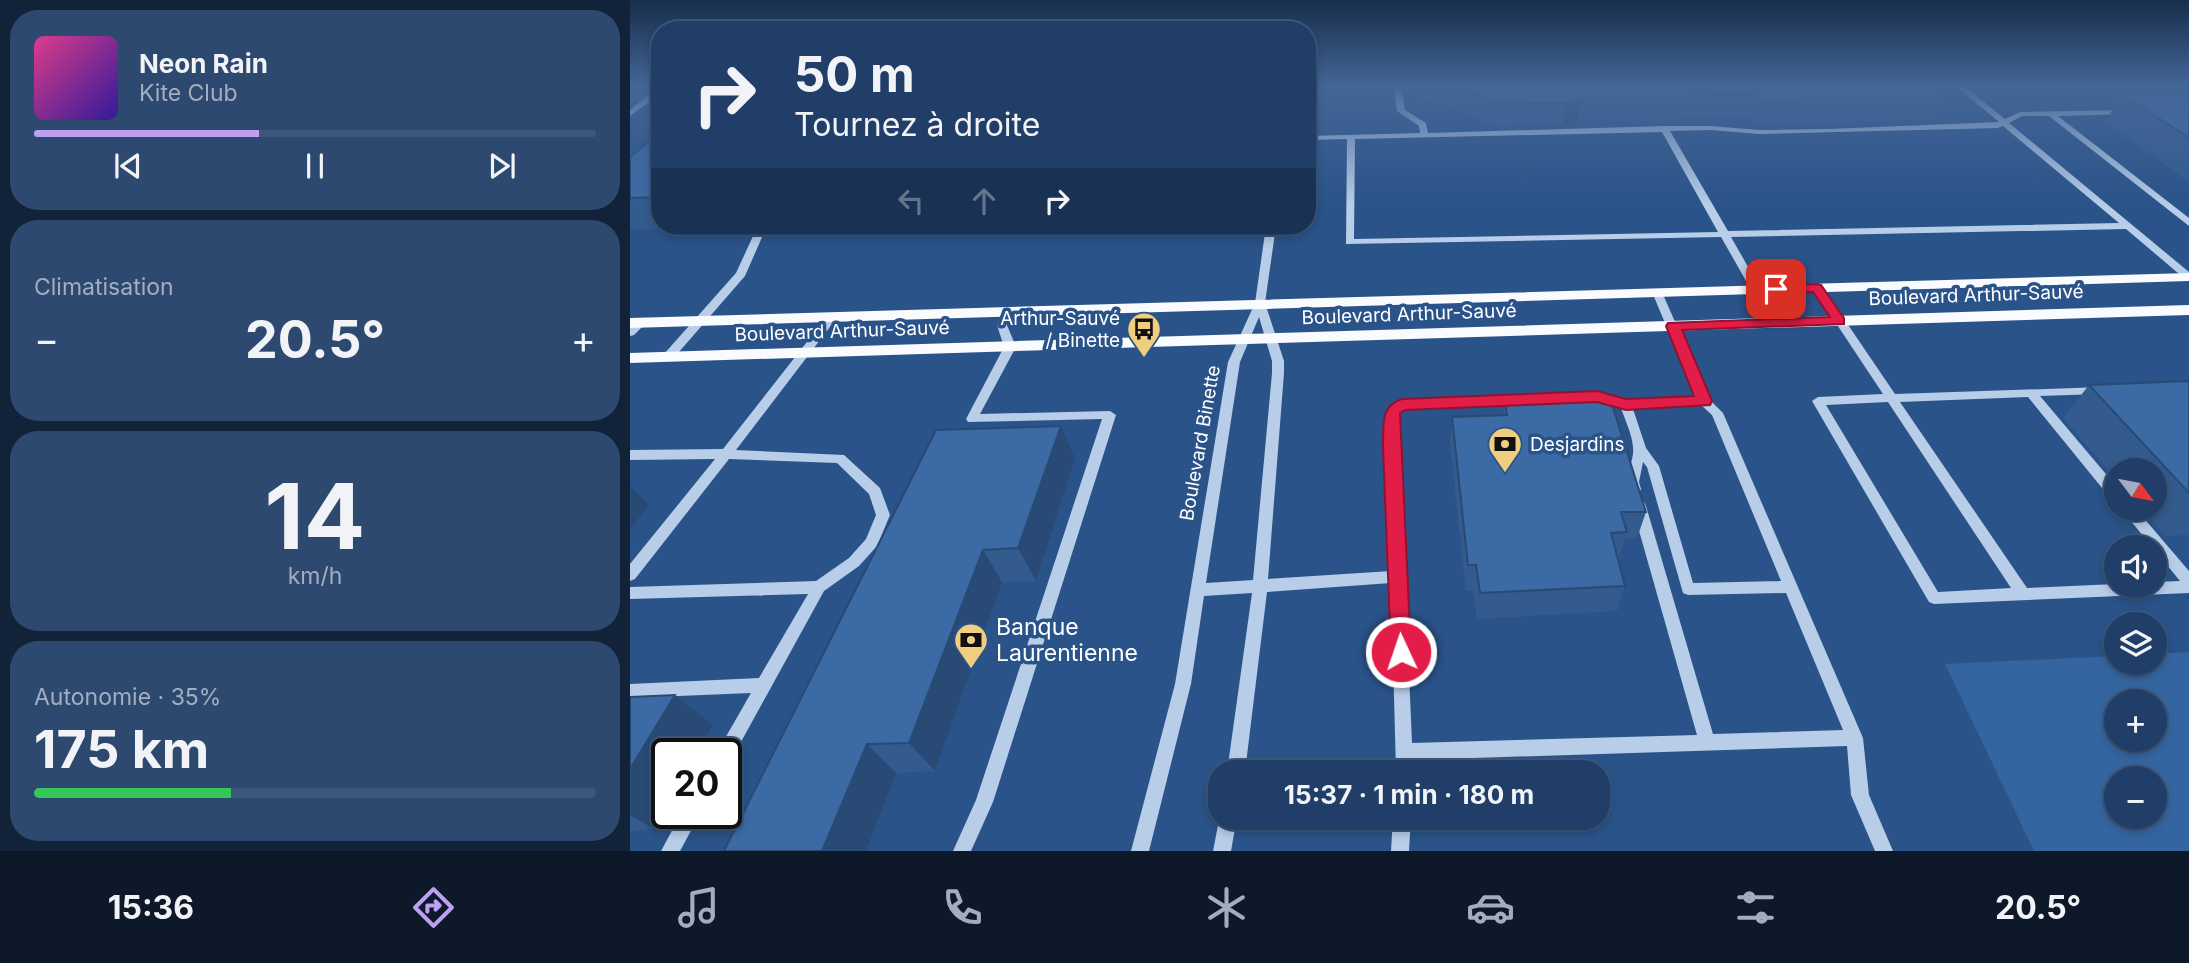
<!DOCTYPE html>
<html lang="fr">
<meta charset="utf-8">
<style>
body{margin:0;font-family:Inter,sans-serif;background:#2d4970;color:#f1f3f6;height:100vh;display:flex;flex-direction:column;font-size:26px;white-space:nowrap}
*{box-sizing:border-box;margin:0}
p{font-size:23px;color:#a2aec0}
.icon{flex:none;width:38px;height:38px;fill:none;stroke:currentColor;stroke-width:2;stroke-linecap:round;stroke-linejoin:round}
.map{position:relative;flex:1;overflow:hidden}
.drawer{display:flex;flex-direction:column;gap:10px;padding:10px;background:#122239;width:630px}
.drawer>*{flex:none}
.banner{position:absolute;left:21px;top:21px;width:665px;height:214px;border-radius:28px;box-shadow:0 4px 10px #0003,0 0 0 2px #3d577b;background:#203e67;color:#f1f3f6;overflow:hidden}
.needle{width:46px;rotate:122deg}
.tools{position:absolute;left:1474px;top:458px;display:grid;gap:14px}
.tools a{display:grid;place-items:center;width:63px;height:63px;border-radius:50%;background:#203e67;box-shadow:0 4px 10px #0003,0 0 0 2px #3d577b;font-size:35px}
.speed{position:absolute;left:21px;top:738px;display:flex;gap:14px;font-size:35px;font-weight:700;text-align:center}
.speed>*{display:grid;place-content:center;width:91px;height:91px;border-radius:50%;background:#203e67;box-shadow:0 4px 10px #0003,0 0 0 2px #3d577b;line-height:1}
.speed .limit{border:4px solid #111;border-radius:10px;background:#fff;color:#111}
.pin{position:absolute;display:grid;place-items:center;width:60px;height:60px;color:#fff;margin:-30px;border-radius:14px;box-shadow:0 4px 10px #0006}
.me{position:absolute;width:77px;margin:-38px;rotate:357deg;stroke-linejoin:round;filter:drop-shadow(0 0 5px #0008)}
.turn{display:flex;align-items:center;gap:24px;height:147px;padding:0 28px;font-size:32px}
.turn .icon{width:91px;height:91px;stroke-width:2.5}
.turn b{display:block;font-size:49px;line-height:60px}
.lanes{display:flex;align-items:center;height:66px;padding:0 28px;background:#0003;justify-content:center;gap:35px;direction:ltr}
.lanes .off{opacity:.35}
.big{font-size:52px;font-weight:700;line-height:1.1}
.drawer .tile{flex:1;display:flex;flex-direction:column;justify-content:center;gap:10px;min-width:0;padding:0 24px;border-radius:28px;background:#2d4970}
.drawer .dial{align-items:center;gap:0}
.dial b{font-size:91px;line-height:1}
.song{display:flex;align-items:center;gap:21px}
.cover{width:84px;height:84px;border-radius:10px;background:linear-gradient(135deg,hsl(330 70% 55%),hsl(250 70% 35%))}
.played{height:7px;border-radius:4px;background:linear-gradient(90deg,#bca0f2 40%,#3d577b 40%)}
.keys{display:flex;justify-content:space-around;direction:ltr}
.heat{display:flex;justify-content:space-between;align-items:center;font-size:38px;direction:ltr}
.charge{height:10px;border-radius:5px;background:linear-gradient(90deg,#34c759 35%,#3d577b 0)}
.trip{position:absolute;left:578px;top:760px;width:402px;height:70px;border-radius:28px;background:#203e67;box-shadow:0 4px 10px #0003,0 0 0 2px #3d577b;font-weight:700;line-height:70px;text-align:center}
.dock{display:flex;height:112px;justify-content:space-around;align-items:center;background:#0d1929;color:#a2aec0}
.dock .icon{width:49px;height:49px}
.dock .current{color:#bca0f2}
.dock b{font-size:32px;color:#f1f3f6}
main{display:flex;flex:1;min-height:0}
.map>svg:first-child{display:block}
.green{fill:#3565a0;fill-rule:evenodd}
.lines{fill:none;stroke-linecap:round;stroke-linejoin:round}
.minor{fill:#b7cde8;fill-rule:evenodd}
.major{fill:#f9fbfe;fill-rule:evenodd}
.wall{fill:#335b8e}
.shaded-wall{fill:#294a74}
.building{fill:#3b6aa5;stroke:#294a74;stroke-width:2}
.route{fill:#e11d48;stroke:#92132f;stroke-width:2}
.labels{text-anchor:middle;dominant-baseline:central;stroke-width:7;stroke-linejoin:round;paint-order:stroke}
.street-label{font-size:19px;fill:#fff;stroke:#2a5389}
.poi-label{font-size:19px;fill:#fff;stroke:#2a5389;text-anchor:end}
.near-poi-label{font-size:23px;fill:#fff;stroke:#2a5389;text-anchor:start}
</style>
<main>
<section class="drawer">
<div class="tile">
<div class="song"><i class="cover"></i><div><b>Neon Rain</b><p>Kite Club</p></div></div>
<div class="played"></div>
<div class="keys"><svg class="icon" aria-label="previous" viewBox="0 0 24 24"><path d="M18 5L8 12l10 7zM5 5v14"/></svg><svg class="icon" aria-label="pause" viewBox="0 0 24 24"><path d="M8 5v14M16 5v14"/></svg><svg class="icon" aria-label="next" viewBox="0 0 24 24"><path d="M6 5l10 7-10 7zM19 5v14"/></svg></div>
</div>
<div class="tile"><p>Climatisation</p>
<div class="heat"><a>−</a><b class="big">20.5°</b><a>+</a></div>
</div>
<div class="tile dial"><b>14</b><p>km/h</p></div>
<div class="tile"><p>Autonomie · 35%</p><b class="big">175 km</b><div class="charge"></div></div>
</section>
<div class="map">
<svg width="1559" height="851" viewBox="0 0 1559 851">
<rect width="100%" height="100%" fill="#2a5389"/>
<path class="green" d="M 1559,652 L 1559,851 L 1404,851 L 1315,664 L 1486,656 L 1486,663 L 1524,663 L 1524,654 ZM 1486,702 L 1524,702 L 1524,740 L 1486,740 ZM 1486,779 L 1524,779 L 1524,817 L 1486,817 Z"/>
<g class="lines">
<path class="minor" d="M 763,86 L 771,86 L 775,110 L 796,123 L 798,133 L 1034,126 L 1080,126 L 1130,130 L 1199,129 L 1369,122 L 1326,86 L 1334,86 L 1375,119 L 1390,112 L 1496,110 L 1499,110 L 1499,114 L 1428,116 L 1559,218 L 1559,226 L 1419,116 L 1392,116 L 1379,123 L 1559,272 L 1559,280 L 1555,279 L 1496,229 L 1101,237 L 1150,323 L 1145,326 L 1140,323 L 1091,237 L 716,244 L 717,139 L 677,140 L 677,136 L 790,133 L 789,126 L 767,111 ZM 1373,126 L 1489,223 L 1098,231 L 1040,131 L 1080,130 L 1130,134 L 1368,128 ZM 1032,132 L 1088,232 L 724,239 L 725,139 Z
M 27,88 L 30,88 L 30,94 L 0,116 L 0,110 Z
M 132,226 L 142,226 L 133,235 L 115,276 L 42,360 L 34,360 L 32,357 L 34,354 L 106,273 L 124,234 Z
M 636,226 L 646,226 L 635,303 L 654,361 L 654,373 L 638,579 L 761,571 L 756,414 L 768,401 L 966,393 L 996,401 L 1066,397 L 1022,292 L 1027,289 L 1031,290 L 1079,399 L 1093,413 L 1233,738 L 1239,795 L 1263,851 L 1245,851 L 1221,795 L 1217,746 L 783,760 L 784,772 L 766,772 L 761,583 L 637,592 L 615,772 L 597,772 L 622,593 L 574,596 L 561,684 L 519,851 L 501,851 L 545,684 L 598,362 L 625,303 ZM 629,317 L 642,361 L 642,373 L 623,580 L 576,583 L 610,362 ZM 966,401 L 991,408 C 995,420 1002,434 1003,447 C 1005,464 991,475 999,493 L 1009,493 L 1011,489 L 1009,482 L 1013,462 L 1017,467 L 1053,593 L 1058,595 L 1156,593 L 1213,730 L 1083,734 L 1016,506 L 1014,502 L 1004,502 L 1002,506 L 1067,735 L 782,743 L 768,415 L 775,408 ZM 1071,405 L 1082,415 L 1151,581 L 1063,583 L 1029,466 L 1016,448 L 1003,409 Z
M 1187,284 L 1191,285 L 1265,394 L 1473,387 L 1475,390 L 1473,393 L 1469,394 L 1410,396 L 1486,486 L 1486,500 L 1481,499 L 1398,397 L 1270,402 L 1397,588 L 1486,584 L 1486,586 L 1524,586 L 1524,582 L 1550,581 L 1491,509 L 1506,509 L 1559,571 L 1559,593 L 1304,604 L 1299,602 L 1182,401 L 1188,397 L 1253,394 L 1182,287 ZM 1258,402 L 1381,588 L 1308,592 L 1196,405 Z
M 378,308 L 383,311 L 377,325 L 386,347 L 350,414 L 480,411 L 486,415 L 363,802 L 341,851 L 323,851 L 346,800 L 472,419 L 338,422 L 336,419 L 374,347 L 367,325 L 373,311 Z
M 202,314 L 206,315 L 207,317 L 206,319 L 106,450 L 214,455 L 250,488 L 260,515 L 247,546 L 229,566 L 194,591 L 101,760 L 96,762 L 96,754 L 86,754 L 121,693 L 0,698 L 0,684 L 129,678 L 178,594 L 0,599 L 0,587 L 186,581 L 219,558 L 236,539 L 246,515 L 239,494 L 207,463 L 99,459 L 5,579 L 0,581 L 0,564 L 85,459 L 0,460 L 0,450 L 93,449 L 198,315 Z
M 11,320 L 16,323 L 4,335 L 0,336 L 0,327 Z
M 51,814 L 70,814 L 50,851 L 31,851 Z
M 590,815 L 590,817 L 607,817 L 601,851 L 583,851 Z
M 763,817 L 781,817 L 779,851 L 761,851 Z"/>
<path class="major" d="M 1559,273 L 1559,281 L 0,328 L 0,318 Z
M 1559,305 L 1559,315 L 0,363 L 0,353 Z"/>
</g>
<path class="wall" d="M 30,86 L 30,104 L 22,92 Z
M 790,86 L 1304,86 L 1316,96 L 1305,119 L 1124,125 L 1119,117 L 948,121 L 933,126 L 868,127 L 802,100 L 792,100 Z
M 1559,92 L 1559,182 L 1475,122 L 1492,94 Z
M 30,133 L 30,226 L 68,226 L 66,228 L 0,230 L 0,157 Z
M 1559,381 L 1559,535 L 1535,536 L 1512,509 L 1524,509 L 1524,471 L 1486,471 L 1486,479 L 1433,418 L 1459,385 Z
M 875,401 L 1016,512 L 1007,538 L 995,539 L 989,558 L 988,558 L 995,586 L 987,611 L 847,619 L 843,591 L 836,591 L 820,444 L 822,417 L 873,416 Z
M 306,430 L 445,459 L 406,581 L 372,582 L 305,771 L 266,773 L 236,851 L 94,851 Z
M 45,695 L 83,725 L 37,754 L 37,806 L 24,829 L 1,831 L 0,833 L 0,697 Z"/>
<path class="shaded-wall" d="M 951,98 L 948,121 L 933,126 L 937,103 Z
M 431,426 L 445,459 L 406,581 L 388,548 Z
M 0,486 L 19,505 L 0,529 Z
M 353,550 L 372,582 L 305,771 L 279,743 Z
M 45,695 L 83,725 L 66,754 L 37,754 L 37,806 L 24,829 L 0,815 L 0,769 Z
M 237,744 L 266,773 L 236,851 L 192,851 Z"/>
<path class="building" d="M 30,86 L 30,91 L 22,92 Z
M 824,86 L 1304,86 L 1316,96 L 1131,101 L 1126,94 L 951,98 L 937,103 L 870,104 Z
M 1559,92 L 1559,138 L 1492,94 Z
M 30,133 L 30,197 L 0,198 L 0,157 Z
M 1559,381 L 1559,493 L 1459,385 Z
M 980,398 L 1016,512 L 991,512 L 997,532 L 981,533 L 995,586 L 850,593 L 846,565 L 838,565 L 822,417 L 877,415 L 875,401 Z
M 431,426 L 388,548 L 353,550 L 279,743 L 237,744 L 192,851 L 94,851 L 306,430 Z
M 45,695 L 0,769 L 0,697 Z"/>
<linearGradient id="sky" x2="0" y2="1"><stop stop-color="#172e4b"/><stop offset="0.42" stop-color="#446697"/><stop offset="1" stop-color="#446697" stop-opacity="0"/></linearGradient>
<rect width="1559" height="205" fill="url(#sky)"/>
<path class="route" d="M 1187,284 L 1191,285 L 1214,318 L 1214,324 L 1052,330 L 1082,401 L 1080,405 L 996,410 L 967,402 L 775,410 L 770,413 L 781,652 L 778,658 L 771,661 L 764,658 L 761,652 L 753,447 C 754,427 749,406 772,399 L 967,391 L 996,399 L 1064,396 L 1036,326 L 1038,323 L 1200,317 L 1183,292 L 1146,293 L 1139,289 L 1146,285 Z"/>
<defs>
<g id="bus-pin" transform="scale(1.75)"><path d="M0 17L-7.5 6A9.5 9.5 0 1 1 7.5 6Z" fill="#efcf7f" stroke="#2a5389"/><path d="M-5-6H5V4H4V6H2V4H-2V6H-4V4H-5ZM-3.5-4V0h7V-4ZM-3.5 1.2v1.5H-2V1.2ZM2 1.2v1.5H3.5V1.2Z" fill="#111"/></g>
<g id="bank-pin" transform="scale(1.75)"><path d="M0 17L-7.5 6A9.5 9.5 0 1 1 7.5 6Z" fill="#efcf7f" stroke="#2a5389"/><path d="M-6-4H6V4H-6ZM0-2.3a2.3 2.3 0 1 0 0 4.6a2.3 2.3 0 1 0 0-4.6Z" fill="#111"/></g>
</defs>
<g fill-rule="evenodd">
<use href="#bus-pin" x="514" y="329"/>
<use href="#bank-pin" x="875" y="444"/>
<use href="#bank-pin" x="341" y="640"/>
</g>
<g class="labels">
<g class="street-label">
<text transform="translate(1346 295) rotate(-2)">Boulevard Arthur-Sauvé</text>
<text transform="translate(779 314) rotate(-2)">Boulevard Arthur-Sauvé</text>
<text transform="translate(212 331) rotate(-2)">Boulevard Arthur-Sauvé</text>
<text transform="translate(570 443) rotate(-80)">Boulevard Binette</text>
</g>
<g class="poi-label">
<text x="490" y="318">Arthur-Sauvé<tspan x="490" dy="22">/ Binette</tspan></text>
<text x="900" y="444" text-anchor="start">Desjardins</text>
</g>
<g class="near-poi-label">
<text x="366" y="627">Banque<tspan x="366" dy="26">Laurentienne</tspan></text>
</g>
</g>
</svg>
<div class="tools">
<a><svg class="needle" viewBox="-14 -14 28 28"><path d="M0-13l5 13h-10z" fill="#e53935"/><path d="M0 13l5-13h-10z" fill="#a2aec0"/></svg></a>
<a><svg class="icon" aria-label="sound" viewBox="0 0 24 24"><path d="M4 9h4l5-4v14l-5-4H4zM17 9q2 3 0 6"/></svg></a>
<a><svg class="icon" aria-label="layers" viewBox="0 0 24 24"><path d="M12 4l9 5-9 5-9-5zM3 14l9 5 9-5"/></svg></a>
<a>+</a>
<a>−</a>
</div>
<div class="speed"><div class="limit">20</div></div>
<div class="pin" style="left:1146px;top:289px;background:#d93025"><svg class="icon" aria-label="arrive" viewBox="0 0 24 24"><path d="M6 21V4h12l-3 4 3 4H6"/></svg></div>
<svg class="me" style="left:771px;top:652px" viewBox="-20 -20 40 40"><circle r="17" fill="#e11d48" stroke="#fff" stroke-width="3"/><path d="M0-11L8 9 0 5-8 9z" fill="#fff"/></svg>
<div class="trip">15:37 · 1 min · 180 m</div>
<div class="banner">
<div class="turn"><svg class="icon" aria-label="right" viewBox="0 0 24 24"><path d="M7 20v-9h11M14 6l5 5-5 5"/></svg><div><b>50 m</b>Tournez à droite</div></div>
<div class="lanes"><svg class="icon off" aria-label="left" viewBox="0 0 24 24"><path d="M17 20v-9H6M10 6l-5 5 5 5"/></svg><svg class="icon off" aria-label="ahead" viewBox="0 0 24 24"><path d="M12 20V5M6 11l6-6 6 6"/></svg><svg class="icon" aria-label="right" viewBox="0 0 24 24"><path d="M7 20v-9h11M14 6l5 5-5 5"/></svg></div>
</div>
</div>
</main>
<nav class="dock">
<b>15:36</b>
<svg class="icon current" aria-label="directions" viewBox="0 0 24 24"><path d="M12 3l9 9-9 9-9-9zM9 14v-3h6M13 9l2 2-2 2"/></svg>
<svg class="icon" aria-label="music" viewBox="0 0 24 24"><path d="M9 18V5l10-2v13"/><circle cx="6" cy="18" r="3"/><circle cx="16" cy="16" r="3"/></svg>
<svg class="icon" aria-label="phone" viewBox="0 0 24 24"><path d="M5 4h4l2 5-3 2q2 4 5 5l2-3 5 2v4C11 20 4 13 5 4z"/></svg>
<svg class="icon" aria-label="climate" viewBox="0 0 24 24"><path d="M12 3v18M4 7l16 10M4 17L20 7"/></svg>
<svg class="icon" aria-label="car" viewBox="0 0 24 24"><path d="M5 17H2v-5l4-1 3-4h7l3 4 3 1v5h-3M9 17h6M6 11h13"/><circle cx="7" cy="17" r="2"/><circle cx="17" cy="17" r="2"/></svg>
<svg class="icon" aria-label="filters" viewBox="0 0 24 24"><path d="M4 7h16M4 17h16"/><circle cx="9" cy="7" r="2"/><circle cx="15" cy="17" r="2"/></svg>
<b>20.5°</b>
</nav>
